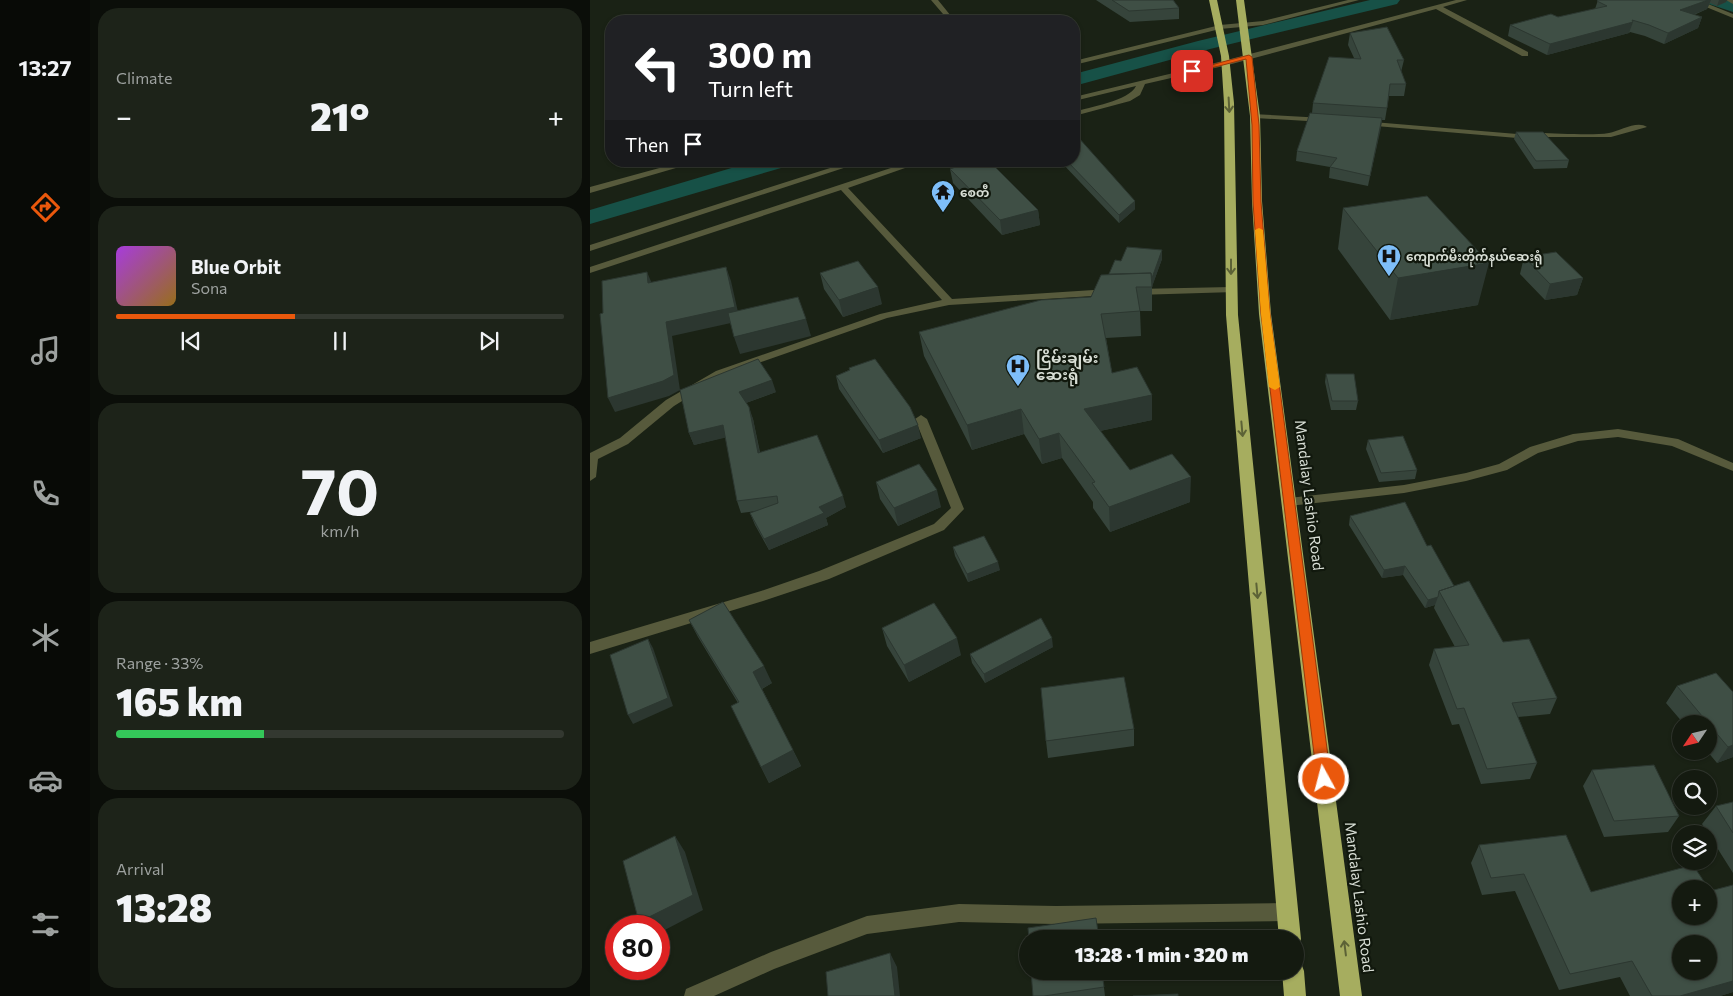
<!DOCTYPE html>
<meta charset="utf-8">
<style>
body{margin:0;font-family:Commissioner,"Noto Sans Myanmar",sans-serif;background:#1d2319;color:#f1f3f6;height:100vh;display:flex;flex-direction:column;font-size:19px;white-space:nowrap}
*{box-sizing:border-box;margin:0}
p{font-size:16px;color:#9da19f}
.icon{flex:none;width:28px;height:28px;fill:none;stroke:currentColor;stroke-width:2;stroke-linecap:round;stroke-linejoin:round}
.map{position:relative;flex:1;overflow:hidden}
.drawer{display:flex;flex-direction:column;gap:8px;padding:8px;background:#0b0e09;width:500px}
.drawer>*{flex:none}
.guide{position:absolute;left:15px;top:15px;width:475px;height:152px;border-radius:20px;box-shadow:0 1px 4px #0004,0 0 0 1px #333830;background:#202124;color:#fff;overflow:hidden}
.needle{width:32px;rotate:235deg}
.tools{position:absolute;left:1082px;top:715px;display:grid;gap:10px}
.tools a{display:grid;place-items:center;width:45px;height:45px;border-radius:50%;background:#141a10;box-shadow:0 1px 4px #0004,0 0 0 1px #333830;font-size:25px}
.speed{position:absolute;left:15px;top:915px;display:flex;gap:10px;font-size:25px;font-weight:700;text-align:center}
.speed>*{display:grid;place-content:center;width:65px;height:65px;border-radius:50%;background:#141a10;box-shadow:0 1px 4px #0004,0 0 0 1px #333830;line-height:1}
.speed .limit{border:8px solid #d22;background:#fff;color:#111}
.pin{position:absolute;display:grid;place-items:center;width:42px;height:42px;color:#fff;margin:-21px;border-radius:10px;box-shadow:0 2px 8px #0006}
.me{position:absolute;width:55px;margin:-28px;rotate:353deg;stroke-linejoin:round;filter:drop-shadow(0 0 4px #0008)}
.turn{display:flex;align-items:center;gap:18px;height:105px;padding:0 20px;font-size:22px}
.turn .icon{width:65px;height:65px;stroke-width:2.5}
.turn b{display:block;font-size:35px;line-height:42px}
.then{display:flex;align-items:center;height:48px;padding:0 20px;background:#0003;gap:10px;font-size:19px}
.big{font-size:38px;font-weight:800;line-height:1.1}
.drawer .tile{flex:1;display:flex;flex-direction:column;justify-content:center;gap:8px;min-width:0;padding:0 18px;border-radius:20px;background:#1d2319}
.drawer .dial{align-items:center;gap:0}
.dial b{font-size:65px;line-height:1}
.song{display:flex;align-items:center;gap:15px}
.cover{width:60px;height:60px;border-radius:8px;background:linear-gradient(135deg,hsl(280 70% 55%),hsl(40 70% 35%))}
.played{height:5px;border-radius:2px;background:linear-gradient(90deg,#ea580c 40%,#333830 40%)}
.keys{display:flex;justify-content:space-around;direction:ltr}
.heat{display:flex;justify-content:space-between;align-items:center;font-size:28px;direction:ltr}
.charge{height:8px;border-radius:4px;background:linear-gradient(90deg,#34c759 33%,#333830 0)}
.trip{position:absolute;left:429px;top:930px;width:285px;height:50px;border-radius:25px;background:#141a10;box-shadow:0 1px 4px #0004,0 0 0 1px #333830;font-weight:800;line-height:50px;text-align:center}
main{display:flex;flex:1;min-height:0}
.dock{display:flex;flex-direction:column;width:90px;justify-content:space-around;align-items:center;background:#080a06;color:#9da19f}
.dock .icon{width:35px;height:35px}
.dock .selected{color:#ea580c}
.dock b{font-size:22px;color:#f1f3f6}
.map>svg:first-child{display:block}
.lines{fill:none;stroke-linecap:round;stroke-linejoin:round}
.canal{fill:#175147;fill-rule:evenodd}
.minor{fill:#575a3c;fill-rule:evenodd}
.highway{fill:#a6ad5f;fill-rule:evenodd}
.wall{fill:#36443b}
.shaded-wall{fill:#2c3730}
.building{fill:#3f4f45;stroke:#2c3730;fill-rule:evenodd}
.oneway{stroke:#5c6236}
.route{fill:#ea580c;stroke:#983908}
.slow{fill:#f59e0b}
.labels{text-anchor:middle;dominant-baseline:central;stroke-width:4.5;stroke-linejoin:round;paint-order:stroke}
.far-poi-label{font-size:12px;font-weight:bold;fill:#d8ded5;stroke:#11180d;text-anchor:start}
.poi-label{font-size:15px;font-weight:bold;fill:#d8ded5;stroke:#11180d;text-anchor:start}
.street-label{font-size:15px;fill:#d8ded5;stroke:#11180d}
</style>
<main>
<nav class="dock">
<b>13:27</b>
<svg class="icon selected" aria-label="directions" viewBox="0 0 24 24"><path d="M12 3l9 9-9 9-9-9zM9 14v-3h6M13 9l2 2-2 2"/></svg>
<svg class="icon" aria-label="music" viewBox="0 0 24 24"><path d="M9 18V5l10-2v13"/><circle cx="6" cy="18" r="3"/><circle cx="16" cy="16" r="3"/></svg>
<svg class="icon" aria-label="phone" viewBox="0 0 24 24"><path d="M5 4h4l2 5-3 2q2 4 5 5l2-3 5 2v4C11 20 4 13 5 4z"/></svg>
<svg class="icon" aria-label="climate" viewBox="0 0 24 24"><path d="M12 3v18M4 7l16 10M4 17L20 7"/></svg>
<svg class="icon" aria-label="car" viewBox="0 0 24 24"><path d="M5 17H2v-5l4-1 3-4h7l3 4 3 1v5h-3M9 17h6M6 11h13"/><circle cx="7" cy="17" r="2"/><circle cx="17" cy="17" r="2"/></svg>
<svg class="icon" aria-label="filters" viewBox="0 0 24 24"><path d="M4 7h16M4 17h16"/><circle cx="9" cy="7" r="2"/><circle cx="15" cy="17" r="2"/></svg>
</nav>
<section class="drawer">
<div class="tile"><p>Climate</p>
<div class="heat"><a>−</a><b class="big">21°</b><a>+</a></div>
</div>
<div class="tile">
<div class="song"><i class="cover"></i><div><b>Blue Orbit</b><p>Sona</p></div></div>
<div class="played"></div>
<div class="keys"><svg class="icon" aria-label="previous" viewBox="0 0 24 24"><path d="M18 5L8 12l10 7zM5 5v14"/></svg><svg class="icon" aria-label="pause" viewBox="0 0 24 24"><path d="M8 5v14M16 5v14"/></svg><svg class="icon" aria-label="next" viewBox="0 0 24 24"><path d="M6 5l10 7-10 7zM19 5v14"/></svg></div>
</div>
<div class="tile dial"><b>70</b><p>km/h</p></div>
<div class="tile"><p>Range · 33%</p><b class="big">165 km</b><div class="charge"></div></div>
<div class="tile"><p>Arrival</p><b class="big">13:28</b></div>
</section>
<div class="map">
<svg width="1143" height="996" viewBox="0 0 1143 996">
<rect width="100%" height="100%" fill="#1a2215"/>
<g class="lines">
<path class="canal" d="M 780,0 L 810,0 L 807,4 L 620,49 L 484,86 L 484,74 L 608,41 Z
M 1116,0 L 1143,1 L 1143,12 L 1119,4 Z
M 165,161 L 201,161 L 198,166 L 0,224 L 0,210 Z"/>
<path class="minor" d="M 341,0 L 348,0 L 365,21 L 359,21 Z
M 758,0 L 769,0 L 673,25 L 630,29 L 484,65 L 484,61 L 630,25 L 673,21 Z
M 866,0 L 877,0 L 853,7 L 938,52 L 938,56 L 932,56 L 846,9 L 638,65 L 555,84 L 550,95 L 540,101 L 484,116 L 484,112 C 499,107 539,101 546,86 L 484,101 L 484,97 L 633,61 Z
M 1099,0 L 1108,0 L 1143,14 L 1143,18 Z
M 1136,0 L 1143,0 L 1143,4 Z
M 662,114 L 734,118 L 738,120 L 734,122 L 665,118 L 662,118 Z
M 771,121 L 939,135 L 948,133 C 968,133 1001,136 1019,133 C 1030,131 1047,120 1057,127 L 1021,137 L 948,137 L 939,139 L 774,125 L 771,125 Z
M 95,161 L 110,161 L 0,193 L 0,187 Z
M 262,161 L 275,161 L 0,251 L 0,245 Z
M 322,161 L 335,161 L 258,188 L 362,299 L 519,289 L 524,292 L 519,295 L 359,305 L 297,318 L 134,375 L 84,406 L 38,444 L 8,459 L 6,477 L 0,481 L 0,453 L 30,438 L 76,400 L 126,371 L 290,314 L 352,300 L 251,190 L 0,273 L 0,267 Z
M 641,287 L 645,288 L 645,292 L 546,295 L 541,292 L 546,289 Z
M 331,415 L 337,419 L 374,509 L 354,530 L 239,579 L 173,601 L 0,654 L 0,642 L 171,591 L 229,571 L 344,524 L 361,508 L 325,419 Z
M 1028,429 L 1088,439 L 1143,463 L 1143,471 L 1082,446 L 1028,437 L 988,441 L 948,453 L 917,470 L 876,481 L 814,493 L 699,506 L 695,505 L 693,502 L 695,499 L 699,498 L 814,485 L 876,473 L 909,464 L 940,447 L 983,434 Z
M 697,903 L 703,906 L 706,912 L 703,918 L 697,921 L 466,924 L 369,922 L 277,934 L 184,969 L 124,996 L 94,996 L 96,989 L 181,952 L 277,916 L 369,904 L 466,906 Z"/>
<path class="highway" d="M 619,0 L 627,0 L 639,56 L 644,103 L 648,315 L 711,939 L 708,947 L 705,948 L 705,939 L 689,939 L 636,315 L 634,103 L 631,56 Z
M 646,0 L 654,0 L 670,116 L 672,201 L 681,314 L 772,996 L 750,996 L 669,314 L 662,201 L 660,116 Z
M 705,961 L 711,963 L 714,971 L 716,996 L 694,996 L 692,971 L 705,971 Z"/>
</g>
<path class="wall" d="M 506,0 L 583,0 L 589,8 L 589,19 L 540,22 Z
M 1008,0 L 1137,0 L 1136,2 L 1127,6 L 1120,3 L 1117,9 L 1104,15 L 1112,17 L 1108,28 L 1074,44 L 1055,36 L 1040,32 L 1039,33 L 957,55 L 918,36 L 920,25 L 968,17 L 1005,9 Z
M 760,33 L 814,60 L 811,72 L 816,84 L 814,96 L 799,96 L 795,120 L 792,120 L 778,186 L 739,178 L 740,167 L 706,161 L 707,151 L 722,113 L 723,103 L 764,58 L 758,45 Z
M 926,132 L 979,160 L 977,168 L 944,169 L 924,139 Z
M 470,161 L 484,161 L 545,209 L 529,223 Z
M 360,169 L 448,210 L 450,225 L 412,235 L 363,183 Z
M 753,208 L 888,305 L 800,320 L 748,249 Z
M 934,257 L 993,278 L 987,295 L 955,300 L 930,274 Z
M 572,259 L 562,286 L 562,311 L 550,311 L 551,336 L 516,338 L 522,373 L 562,420 L 510,431 L 540,470 L 600,502 L 520,532 L 503,508 L 503,502 L 472,458 L 452,464 L 434,434 L 382,450 L 334,356 L 329,332 L 501,297 L 519,274 L 531,261 Z
M 230,273 L 292,304 L 253,317 L 234,289 Z
M 259,368 L 331,438 L 293,453 L 249,389 L 246,376 L 259,370 Z
M 736,374 L 768,401 L 766,410 L 741,410 L 735,382 Z
M 90,390 L 186,392 L 156,403 L 163,419 L 170,452 L 256,507 L 236,518 L 238,525 L 179,550 L 165,525 L 160,513 L 167,511 L 151,513 L 147,501 L 136,437 L 104,445 L 99,433 Z
M 778,440 L 827,470 L 825,479 L 789,482 L 776,449 Z
M 286,482 L 351,507 L 308,526 L 290,499 Z
M 760,516 L 837,546 L 864,586 L 913,642 L 967,698 L 960,714 L 928,717 L 947,763 L 940,779 L 891,784 L 869,724 L 862,725 L 839,665 L 844,649 L 865,647 L 844,608 L 845,605 L 835,608 L 813,575 L 792,578 L 759,525 Z
M 363,547 L 410,570 L 378,582 L 365,556 Z
M 99,620 L 182,683 L 172,689 L 211,766 L 179,783 L 171,767 L 148,703 L 108,637 Z
M 292,628 L 371,655 L 319,682 L 297,646 Z
M 463,647 L 395,683 L 382,663 L 380,654 Z
M 1087,686 L 1143,692 L 1143,757 L 1127,763 L 1117,751 L 1119,751 L 1119,724 L 1094,724 L 1076,703 Z
M 544,729 L 544,746 L 458,758 L 456,741 Z
M 1002,770 L 1089,816 L 1078,832 L 1014,837 L 993,786 Z
M 1143,802 L 1143,873 L 1119,835 L 1119,834 L 1118,834 L 1112,824 L 1126,806 Z
M 889,845 L 1001,892 L 1120,891 L 1143,885 L 1143,992 L 1130,996 L 1040,996 L 1030,977 L 969,990 L 925,891 L 892,895 L 881,863 Z
M 512,971 L 515,996 L 443,996 Z"/>
<path class="shaded-wall" d="M 1118,0 L 1121,0 L 1117,9 L 1087,21 L 1090,10 Z
M 1129,0 L 1137,0 L 1136,2 L 1127,6 Z
M 1112,17 L 1108,28 L 1074,44 L 1078,33 Z
M 1043,22 L 1039,33 L 957,55 L 960,44 Z
M 792,118 L 791,128 L 778,186 L 780,176 Z
M 545,201 L 545,209 L 529,223 L 529,215 Z
M 448,210 L 450,225 L 412,235 L 410,220 Z
M 572,250 L 572,259 L 562,287 L 562,278 Z
M 899,263 L 888,305 L 800,320 L 808,278 Z
M 136,267 L 141,281 L 150,321 L 82,336 L 90,390 L 79,396 L 25,412 L 18,398 L 76,322 Z
M 57,272 L 63,286 L 58,283 Z
M 993,278 L 987,295 L 955,300 L 960,284 Z
M 288,287 L 292,304 L 253,317 L 249,300 Z
M 216,319 L 221,336 L 150,354 L 144,337 Z
M 182,380 L 186,392 L 153,404 L 149,392 Z
M 562,395 L 562,420 L 495,434 L 494,409 Z
M 159,407 L 163,419 L 172,465 L 168,453 Z
M 431,409 L 434,434 L 382,450 L 377,425 Z
M 133,425 L 138,437 L 104,445 L 99,433 Z
M 328,425 L 331,438 L 293,453 L 289,440 Z
M 469,433 L 472,458 L 452,464 L 449,439 Z
M 601,477 L 600,502 L 520,532 L 519,507 Z
M 347,490 L 351,507 L 308,526 L 304,508 Z
M 253,496 L 256,507 L 236,518 L 238,525 L 179,550 L 174,539 L 229,507 Z
M 408,562 L 410,570 L 378,582 L 377,574 Z
M 815,566 L 813,575 L 792,578 L 794,570 Z
M 848,597 L 845,605 L 835,608 L 838,600 Z
M 367,638 L 371,655 L 319,682 L 314,665 Z
M 462,638 L 463,647 L 395,683 L 394,674 Z
M 58,639 L 63,648 L 83,706 L 43,724 L 38,715 Z
M 174,666 L 182,683 L 171,689 L 163,672 Z
M 1143,745 L 1143,757 L 1127,763 L 1138,747 Z
M 203,750 L 211,766 L 179,783 L 171,767 Z
M 85,836 L 95,852 L 113,910 L 69,933 L 69,926 L 52,926 L 49,922 Z
M 300,953 L 307,967 L 310,996 L 305,996 Z
M 1143,981 L 1143,992 L 1130,996 L 1090,996 Z"/>
<path class="building" d="M 522,0 L 583,0 L 589,8 L 539,11 Z
M 1008,0 L 1118,0 L 1090,10 L 1112,17 L 1078,33 L 1059,25 L 1042,20 L 1043,22 L 960,44 L 920,25 L 961,14 L 968,17 L 1017,6 L 1007,1 Z
M 797,27 L 814,60 L 807,60 L 816,84 L 800,84 L 797,108 L 723,103 L 739,57 L 771,59 L 760,33 Z
M 720,113 L 792,118 L 780,176 L 740,167 L 747,158 L 707,151 Z
M 926,132 L 953,132 L 979,160 L 946,161 Z
M 488,137 L 545,201 L 529,215 L 477,161 L 484,161 L 484,138 Z
M 383,161 L 399,161 L 448,210 L 410,220 L 360,169 Z
M 837,196 L 899,263 L 808,278 L 753,208 Z
M 537,247 L 572,250 L 562,278 L 561,273 L 519,274 L 525,260 L 531,261 Z
M 966,252 L 993,278 L 960,284 L 934,257 Z
M 268,261 L 288,287 L 249,300 L 230,273 Z
M 136,267 L 145,307 L 76,322 L 84,375 L 73,381 L 18,398 L 10,314 L 13,313 L 12,281 L 57,272 L 58,283 Z
M 561,273 L 562,287 L 546,287 L 550,311 L 511,314 L 522,373 L 547,367 L 562,395 L 494,409 L 540,470 L 582,454 L 601,477 L 519,507 L 502,483 L 505,482 L 469,433 L 449,439 L 431,409 L 377,425 L 329,332 L 451,300 L 501,297 L 511,275 Z
M 208,297 L 216,319 L 144,337 L 138,313 Z
M 168,359 L 182,380 L 149,392 L 159,407 L 168,453 L 227,435 L 253,496 L 229,507 L 234,513 L 174,539 L 160,513 L 188,503 L 187,496 L 147,501 L 133,425 L 99,433 L 90,390 Z
M 285,359 L 320,407 L 328,425 L 289,440 L 246,376 L 260,370 L 259,368 Z
M 736,374 L 764,374 L 768,401 L 742,401 Z
M 813,436 L 827,470 L 791,473 L 778,440 Z
M 329,464 L 347,490 L 304,508 L 286,482 Z
M 815,502 L 837,546 L 841,545 L 864,586 L 849,591 L 848,597 L 838,600 L 815,566 L 794,570 L 760,516 Z
M 394,536 L 408,562 L 377,574 L 363,547 Z
M 879,581 L 913,642 L 939,639 L 967,698 L 922,703 L 947,763 L 897,769 L 874,708 L 867,709 L 844,649 L 879,645 L 849,591 Z
M 133,602 L 174,666 L 163,672 L 203,750 L 171,767 L 141,706 L 149,702 L 99,620 Z
M 344,603 L 367,638 L 314,665 L 292,628 Z
M 451,618 L 462,638 L 394,674 L 380,654 Z
M 58,639 L 78,698 L 38,715 L 20,655 Z
M 1126,673 L 1143,692 L 1143,745 L 1138,747 L 1087,686 Z
M 534,677 L 544,729 L 456,741 L 451,688 Z
M 1064,765 L 1089,816 L 1024,821 L 1002,770 Z
M 1143,802 L 1143,833 L 1126,806 Z
M 976,835 L 1001,892 L 1103,865 L 1119,889 L 1091,889 L 1091,916 L 1119,916 L 1119,889 L 1120,891 L 1143,885 L 1143,981 L 1090,996 L 1062,996 L 1042,961 L 980,974 L 934,874 L 901,878 L 889,845 ZM 1091,944 L 1119,944 L 1119,971 L 1091,971 Z
M 85,836 L 103,895 L 49,922 L 33,861 Z
M 506,918 L 509,939 L 439,939 L 438,928 Z
M 300,953 L 305,996 L 238,996 L 236,972 Z
M 441,971 L 512,971 L 514,987 L 454,996 L 443,996 Z
M 588,994 L 588,996 L 543,996 Z"/>
<defs><path id="oneway-shaft" d="M-6 0H5M1.5-3L5.5 0L1.5 3" fill="none" stroke-width="1.6" stroke-linecap="round" stroke-linejoin="round" transform="scale(1.25)"/></defs>
<g class="oneway">
<use href="#oneway-shaft" transform="translate(639 105) rotate(87)"/>
<use href="#oneway-shaft" transform="translate(641 267) rotate(90)"/>
<use href="#oneway-shaft" transform="translate(652 429) rotate(85)"/>
<use href="#oneway-shaft" transform="translate(667 591) rotate(85)"/>
<use href="#oneway-shaft" transform="translate(755 948) rotate(-97)"/>
</g>
<path class="route" d="M 659,55 L 662,57 L 669,125 L 671,202 L 680,314 L 741,779 L 739,783 L 734,785 L 729,783 L 727,779 L 671,314 L 663,202 L 662,125 L 656,59 L 602,73 L 598,71 Z"/>
<path class="slow" d="M 669,228 L 673,230 L 680,314 L 690,387 L 685,390 L 679,387 L 671,314 L 665,230 Z"/>
<defs>
<g id="temple-pin" transform="scale(1.25)"><path d="M0 17L-7.5 6A9.5 9.5 0 1 1 7.5 6Z" fill="#7ebef9" stroke="#11180d"/><path d="M0-6L5-2H3V0L6.5 2.5H4V6H1.5V3h-3V6H-4V2.5H-6.5L-3 0V-2H-5Z" fill="#111"/></g>
<g id="hospital-pin" transform="scale(1.25)"><path d="M0 17L-7.5 6A9.5 9.5 0 1 1 7.5 6Z" fill="#7ebef9" stroke="#11180d"/><path d="M-5-5h3v3.5h4V-5h3V5h-3V1.5h-4V5h-3Z" fill="#111"/></g>
</defs>
<g fill-rule="evenodd">
<use href="#temple-pin" x="353" y="192"/>
<use href="#hospital-pin" x="799" y="256"/>
<use href="#hospital-pin" x="428" y="366"/>
</g>
<g class="labels">
<g class="far-poi-label">
<text x="370" y="192">စေတီ</text>
<text x="816" y="256">ကျောက်မီးတိုက်နယ်ဆေးရုံ</text>
</g>
<g class="poi-label">
<text x="446" y="357">ငြိမ်းချမ်း<tspan x="446" dy="17">ဆေးရုံ</tspan></text>
</g>
<g class="street-label">
<text transform="translate(720 495) rotate(83)">Mandalay Lashio Road</text>
<text transform="translate(770 897) rotate(83)">Mandalay Lashio Road</text>
</g>
</g>
</svg>
<div class="tools">
<a><svg class="needle" viewBox="-14 -14 28 28"><path d="M0-13l5 13h-10z" fill="#e53935"/><path d="M0 13l5-13h-10z" fill="#9da19f"/></svg></a>
<a><svg class="icon" aria-label="search" viewBox="0 0 24 24"><circle cx="10" cy="10" r="6"/><path d="M15 15l6 6"/></svg></a>
<a><svg class="icon" aria-label="layers" viewBox="0 0 24 24"><path d="M12 4l9 5-9 5-9-5zM3 14l9 5 9-5"/></svg></a>
<a>+</a>
<a>−</a>
</div>
<div class="speed"><div class="limit">80</div></div>
<div class="pin" style="left:602px;top:71px;background:#d93025"><svg class="icon" aria-label="arrive" viewBox="0 0 24 24"><path d="M6 21V4h12l-3 4 3 4H6"/></svg></div>
<svg class="me" style="left:734px;top:779px" viewBox="-20 -20 40 40"><circle r="17" fill="#ea580c" stroke="#fff" stroke-width="3"/><path d="M0-11L8 9 0 5-8 9z" fill="#fff"/></svg>
<div class="trip">13:28 · 1 min · 320 m</div>
<div class="guide">
<div class="turn"><svg class="icon" aria-label="left" viewBox="0 0 24 24"><path d="M17 20v-9H6M10 6l-5 5 5 5"/></svg><div><b>300 m</b>Turn left</div></div>
<div class="then">Then<svg class="icon" aria-label="arrive" viewBox="0 0 24 24"><path d="M6 21V4h12l-3 4 3 4H6"/></svg></div>
</div>
</div>
</main>
